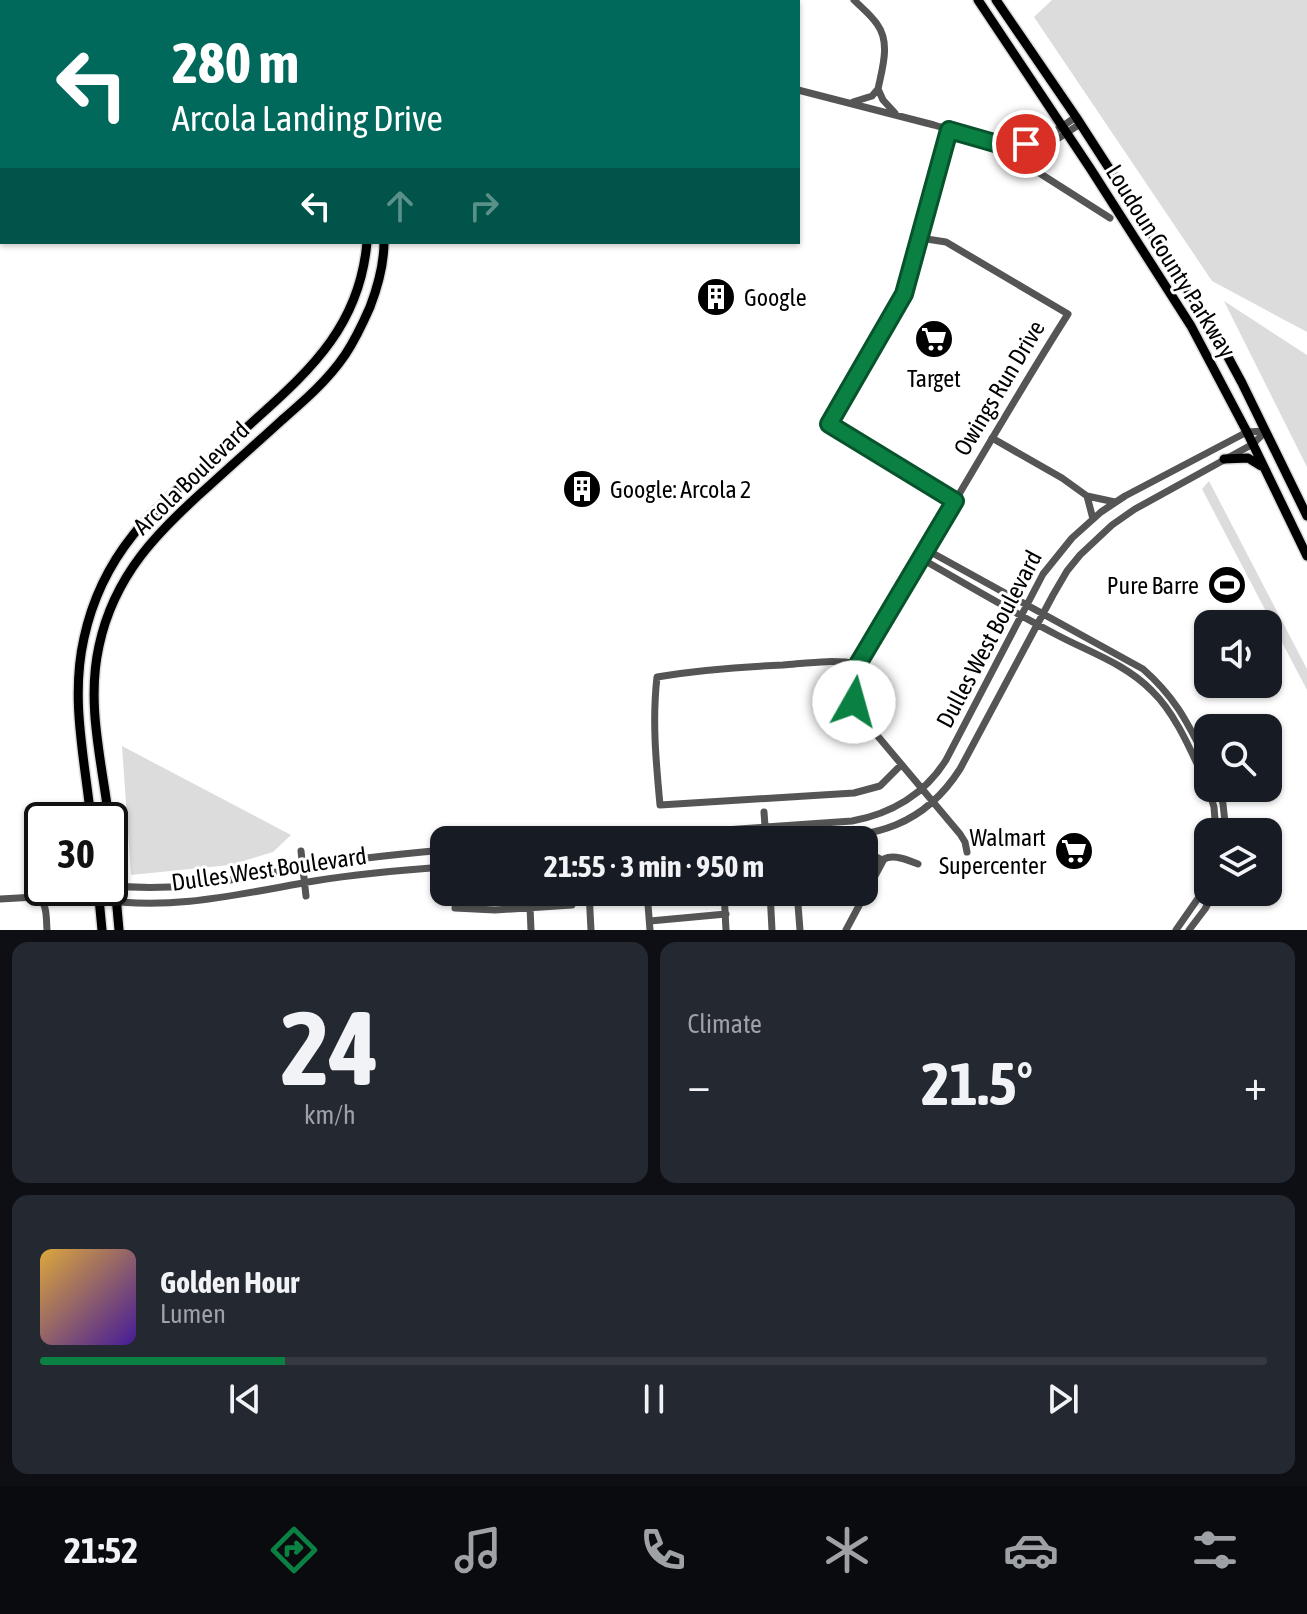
<!DOCTYPE html>
<meta charset="utf-8">
<style>
body{margin:0;font-family:"Asap Condensed",sans-serif;background:#242831;color:#f1f3f6;height:100vh;display:flex;flex-direction:column;font-size:30px;white-space:nowrap}
*{box-sizing:border-box;margin:0}
p{font-size:26px;color:#9ea1a6}
.icon{flex:none;width:44px;height:44px;fill:none;stroke:currentColor;stroke-width:2;stroke-linecap:round;stroke-linejoin:round}
.map{position:relative;height:930px;overflow:hidden}
.side{display:flex;flex-direction:column;gap:12px;padding:12px;background:#0d0f14;flex:1}
.side>*{flex:none}
.guide{position:absolute;left:0px;top:0px;width:800px;height:244px;box-shadow:0 2px 6px #0004;background:#00695c;color:#fff;overflow:hidden}
.tools{position:absolute;left:1194px;top:610px;display:grid;gap:16px}
.tools a{display:grid;place-items:center;width:88px;height:88px;border-radius:16px;background:#171b24;box-shadow:0 2px 6px #0004;font-size:40px}
.speed{position:absolute;left:24px;top:802px;display:flex;gap:16px;font-size:40px;font-weight:700;text-align:center}
.speed>*{display:grid;place-content:center;width:104px;height:104px;border-radius:50%;background:#171b24;box-shadow:0 2px 6px #0004;line-height:1}
.speed .limit{border:4px solid #111;border-radius:12px;background:#fff;color:#111}
.pin{position:absolute;display:grid;place-items:center;width:68px;height:68px;color:#fff;margin:-34px;border:4px solid #fff;border-radius:50%;box-shadow:0 2px 8px #0007}
.me{position:absolute;width:88px;margin:-44px;rotate:7deg;stroke-linejoin:round;filter:drop-shadow(0 0 6px #0008)}
.turn{display:flex;align-items:center;gap:28px;height:168px;padding:0 40px;font-size:36px}
.turn .icon{width:104px;height:104px;stroke-width:2.5}
.turn b{display:block;font-size:56px;line-height:68px}
.lanes{display:flex;align-items:center;height:76px;padding:0 40px;background:#0003;justify-content:center;gap:40px;direction:ltr}
.lanes .off{opacity:.35}
.big{font-size:60px;font-weight:700;line-height:1.1}
.side .widget{flex:1;display:flex;flex-direction:column;justify-content:center;gap:12px;min-width:0;padding:0 28px;border-radius:16px;background:#242831}
.side .dial{align-items:center;gap:0}
.dial b{font-size:104px;line-height:1}
.song{display:flex;align-items:center;gap:24px}
.cover{width:96px;height:96px;border-radius:12px;background:linear-gradient(135deg,hsl(40 70% 55%),hsl(260 70% 35%))}
.played{height:8px;border-radius:4px;background:linear-gradient(90deg,#0b8043 20%,#363941 20%)}
.keys{display:flex;justify-content:space-around;direction:ltr}
.heat{display:flex;justify-content:space-between;align-items:center;font-size:44px;direction:ltr}
.side .tiles{flex:1;display:grid;gap:12px;grid-template-columns:1fr 1fr}
.widget:last-child{grid-column:span 2}
.trip{position:absolute;left:430px;top:826px;width:448px;height:80px;border-radius:16px;background:#171b24;box-shadow:0 2px 6px #0004;font-weight:700;line-height:80px;text-align:center}
.menu{display:flex;height:128px;justify-content:space-around;align-items:center;background:#090b0e;color:#9ea1a6}
.menu .icon{width:56px;height:56px}
.menu .selected{color:#0b8043}
.menu b{font-size:36px;color:#f1f3f6}
.map>svg:first-child{display:block}
.green{fill:#dcdcdc}
.lines{fill:none;stroke-linecap:round;stroke-linejoin:round}
.major-casing{stroke:#dbdbdb;stroke-width:12}
.minor{stroke:#555;stroke-width:7}
.major{stroke:#000;stroke-width:9}
.route-casing{stroke:#07532c;stroke-width:20}
.route{stroke:#0b8043;stroke-width:14}
.labels{text-anchor:middle;dominant-baseline:central;stroke-width:6;stroke-linejoin:round;paint-order:stroke}
.street-label{font-size:24px;fill:#000;stroke:#fff}
.poi-label{font-size:24px;fill:#000;stroke:#fff;text-anchor:start}
</style>
<div class="map">
<svg width="1307" height="930" viewBox="0 0 1307 930">
<rect width="100%" height="100%" fill="#fff"/>
<path class="green" d="M 1052,0 L 1307,0 L 1307,332 L 1212,281 L 1034,17 Z
M 1224,301 L 1307,355 L 1307,467 Z
M 1209,481 L 1307,669 L 1307,690 L 1202,489 Z
M 122,746 L 291,835 L 273,852 L 230,865 L 131,875 Z"/>
<g class="lines">
<g class="major-casing">
<path id="major" d="M 978,0 L 1090,168 L 1191,326 L 1247,432 L 1307,556
M 996,0 L 1076,117 L 1214,331 L 1242,383 L 1307,516
M 355,2 L 355,0
M 373,2 L 373,0
M 1224,459 L 1248,458 L 1261,466
M 91,820 C 85,760 70,699 84,638 C 92,601 109,565 133,535 C 147,517 164,502 180,487 C 206,464 232,441 257,418 C 314,367 360,323 367,242
M 109,820 C 102,762 86,704 99,646 C 114,575 158,531 210,485 C 234,463 258,442 282,420 C 305,400 328,380 345,355 C 355,340 363,323 370,307 C 378,286 384,264 384,242
M 110,829 L 119,930
M 98,888 L 102,930"/>
</g>
<path class="minor" d="M 596,0 L 598,2
M 854,0 C 862,8 871,15 877,24 C 891,43 882,69 878,89
M 59,2 L 59,0
M 88,2 L 88,0
M 714,2 L 715,0
M 0,9 L 2,9
M 0,39 L 2,39
M 0,68 L 2,83
M 878,89 L 883,100 L 895,113
M 798,90 L 934,125 L 983,140 L 1033,150 L 1054,141 L 1080,124
M 853,102 L 872,96 L 878,89
M 949,130 L 904,294 L 829,424 L 955,501
M 0,139 L 2,139
M 1022,146 L 1051,134 L 1076,117
M 1026,148 L 1028,162 L 1033,169 L 1110,218
M 0,170 L 2,170
M 920,238 L 946,242 L 1068,314 C 995,429 929,548 858,664 C 853,682 851,698 860,715 L 960,834 L 965,842 L 967,852
M 992,438 L 1062,478 L 1087,496 L 1115,502
M 1087,496 L 1093,519
M 927,550 L 1143,669 C 1177,699 1188,724 1208,763
M 922,559 C 967,585 1011,611 1057,635 C 1089,652 1126,664 1152,691 C 1177,715 1193,756 1208,787
M 858,664 C 833,659 808,663 783,665 C 740,667 699,670 657,677 C 652,720 656,762 660,805 L 854,793 L 880,786 L 901,765
M 1208,788 L 1214,807 L 1216,832
M 1219,788 L 1223,804 L 1226,832
M 764,812 L 766,840
M 580,840 L 852,821 C 891,814 925,794 946,760 L 1043,574 L 1072,538 L 1101,512 L 1125,496 L 1247,432 L 1266,431
M 812,840 C 876,836 923,827 960,769 L 1053,595 L 1067,571 L 1080,555 L 1112,525 L 1135,509 L 1253,444 L 1265,432
M 301,851 L 306,896
M 864,855 L 874,856 L 882,860
M 110,885 C 177,894 244,877 310,866 C 355,858 399,854 444,850
M 589,892 L 591,930
M 647,892 L 650,930
M 724,892 L 726,930
M 770,892 L 772,930
M 797,892 L 800,930
M 0,899 L 36,897 C 48,902 46,918 47,930
M 99,899 C 169,912 245,893 314,881 C 357,874 401,870 444,867
M 530,907 L 531,930
M 455,908 L 495,910 L 572,905
M 650,921 L 726,914
M 846,930 L 884,859 C 894,854 908,860 918,864
M 1176,930 L 1199,897 L 1208,877
M 1189,930 L 1205,909 L 1214,892"/>
<use href="#major" class="major"/>
</g>
<g class="lines">
<g class="route-casing">
<path id="route" d="M 854,702 L 853,690 L 858,664 L 955,501 L 829,424 L 904,294 L 949,130 L 998,144 L 1027,149 L 1026,144"/>
</g>
<use href="#route" class="route"/>
</g>
<defs>
<g id="building-disc" transform="scale(2)"><circle r="9.5" fill="#000" stroke="#fff"/><path d="M-4-6H4V6H1V3H-1V6H-4ZM-2.5-4.3h1.7v1.8h-1.7ZM.8-4.3h1.7v1.8H.8ZM-2.5-1h1.7V.8h-1.7ZM.8-1h1.7V.8H.8Z" fill="#fff"/></g>
<g id="supermarket-disc" transform="scale(2)"><circle r="9.5" fill="#000" stroke="#fff"/><path d="M-6-5.5h2.5l.6 2H6L4.5 2H-2.5L-4.4-4H-6ZM-1.5 3.2a1.3 1.3 0 1 0 .1 0ZM3 3.2a1.3 1.3 0 1 0 .1 0Z" fill="#fff"/></g>
<g id="stadium-disc" transform="scale(2)"><circle r="9.5" fill="#000" stroke="#fff"/><path d="M0-5a6.5 5 0 1 0 0 10a6.5 5 0 1 0 0-10ZM-3.5-1.8h7v3.6h-7Z" fill="#fff"/></g>
</defs>
<g fill-rule="evenodd">
<use href="#building-disc" x="716" y="297"/>
<use href="#supermarket-disc" x="934" y="339"/>
<use href="#building-disc" x="582" y="489"/>
<use href="#stadium-disc" x="1227" y="585"/>
<use href="#supermarket-disc" x="1074" y="851"/>
</g>
<g class="labels">
<g class="street-label">
<text transform="translate(1171 261) rotate(58)">Loudoun County Parkway</text>
<text transform="translate(999 388) rotate(-59)">Owings Run Drive</text>
<text transform="translate(191 478) rotate(-44)">Arcola Boulevard</text>
<text transform="translate(989 639) rotate(-62)">Dulles West Boulevard</text>
<text transform="translate(269 869) rotate(-8)">Dulles West Boulevard</text>
</g>
<g class="poi-label">
<text x="744" y="297">Google</text>
<text x="934" y="378" text-anchor="middle">Target</text>
<text x="610" y="489">Google: Arcola 2</text>
<text x="1199" y="585" text-anchor="end">Pure Barre</text>
<text x="1046" y="837" text-anchor="end">Walmart<tspan x="1046" dy="28">Supercenter</tspan></text>
</g>
</g>
</svg>
<div class="tools">
<a><svg class="icon" aria-label="sound" viewBox="0 0 24 24"><path d="M4 9h4l5-4v14l-5-4H4zM17 9q2 3 0 6"/></svg></a>
<a><svg class="icon" aria-label="search" viewBox="0 0 24 24"><circle cx="10" cy="10" r="6"/><path d="M15 15l6 6"/></svg></a>
<a><svg class="icon" aria-label="layers" viewBox="0 0 24 24"><path d="M12 4l9 5-9 5-9-5zM3 14l9 5 9-5"/></svg></a>
</div>
<div class="speed"><div class="limit">30</div></div>
<div class="pin" style="left:1026px;top:144px;background:#d93025"><svg class="icon" aria-label="arrive" viewBox="0 0 24 24"><path d="M6 21V4h12l-3 4 3 4H6"/></svg></div>
<svg class="me" style="left:854px;top:702px" viewBox="-20 -20 40 40"><circle r="19" fill="#fff"/><path d="M0-13L10 11 0 6-10 11z" fill="#0b8043"/></svg>
<div class="trip">21:55 · 3 min · 950 m</div>
<div class="guide">
<div class="turn"><svg class="icon" aria-label="left" viewBox="0 0 24 24"><path d="M17 20v-9H6M10 6l-5 5 5 5"/></svg><div><b>280 m</b>Arcola Landing Drive</div></div>
<div class="lanes"><svg class="icon" aria-label="left" viewBox="0 0 24 24"><path d="M17 20v-9H6M10 6l-5 5 5 5"/></svg><svg class="icon off" aria-label="ahead" viewBox="0 0 24 24"><path d="M12 20V5M6 11l6-6 6 6"/></svg><svg class="icon off" aria-label="right" viewBox="0 0 24 24"><path d="M7 20v-9h11M14 6l5 5-5 5"/></svg></div>
</div>
</div>
<section class="side">
<div class="tiles">
<div class="widget dial"><b>24</b><p>km/h</p></div>
<div class="widget"><p>Climate</p>
<div class="heat"><a>−</a><b class="big">21.5°</b><a>+</a></div>
</div>
<div class="widget">
<div class="song"><i class="cover"></i><div><b>Golden Hour</b><p>Lumen</p></div></div>
<div class="played"></div>
<div class="keys"><svg class="icon" aria-label="previous" viewBox="0 0 24 24"><path d="M18 5L8 12l10 7zM5 5v14"/></svg><svg class="icon" aria-label="pause" viewBox="0 0 24 24"><path d="M8 5v14M16 5v14"/></svg><svg class="icon" aria-label="next" viewBox="0 0 24 24"><path d="M6 5l10 7-10 7zM19 5v14"/></svg></div>
</div>
</div>
</section>
<nav class="menu">
<b>21:52</b>
<svg class="icon selected" aria-label="directions" viewBox="0 0 24 24"><path d="M12 3l9 9-9 9-9-9zM9 14v-3h6M13 9l2 2-2 2"/></svg>
<svg class="icon" aria-label="music" viewBox="0 0 24 24"><path d="M9 18V5l10-2v13"/><circle cx="6" cy="18" r="3"/><circle cx="16" cy="16" r="3"/></svg>
<svg class="icon" aria-label="phone" viewBox="0 0 24 24"><path d="M5 4h4l2 5-3 2q2 4 5 5l2-3 5 2v4C11 20 4 13 5 4z"/></svg>
<svg class="icon" aria-label="climate" viewBox="0 0 24 24"><path d="M12 3v18M4 7l16 10M4 17L20 7"/></svg>
<svg class="icon" aria-label="car" viewBox="0 0 24 24"><path d="M5 17H2v-5l4-1 3-4h7l3 4 3 1v5h-3M9 17h6M6 11h13"/><circle cx="7" cy="17" r="2"/><circle cx="17" cy="17" r="2"/></svg>
<svg class="icon" aria-label="filters" viewBox="0 0 24 24"><path d="M4 7h16M4 17h16"/><circle cx="9" cy="7" r="2"/><circle cx="15" cy="17" r="2"/></svg>
</nav>
